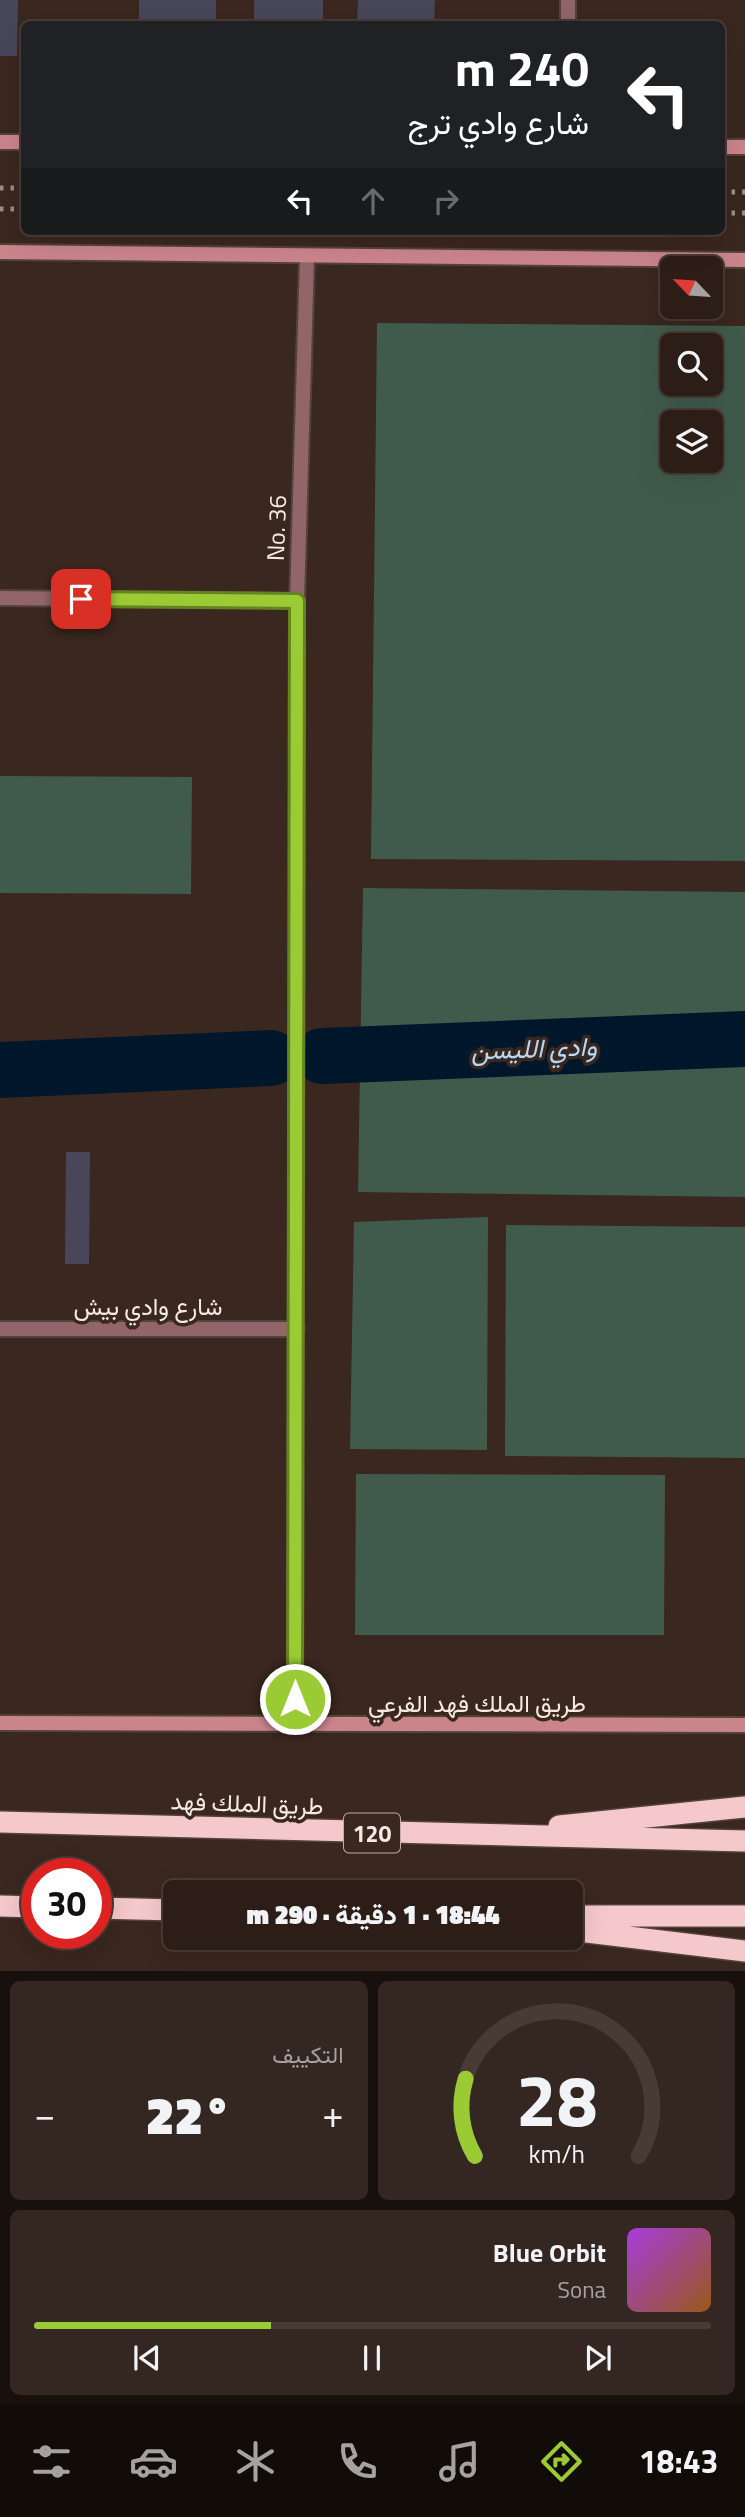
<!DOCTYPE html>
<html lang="ar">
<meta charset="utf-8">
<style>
body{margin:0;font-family:"Titillium Web",Vazirmatn,sans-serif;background:#342620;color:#f1f3f6;direction:rtl;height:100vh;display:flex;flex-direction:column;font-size:26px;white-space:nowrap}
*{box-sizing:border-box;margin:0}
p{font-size:23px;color:#a6a2a1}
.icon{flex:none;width:38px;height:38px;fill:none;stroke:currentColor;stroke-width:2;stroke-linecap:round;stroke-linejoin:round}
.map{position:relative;height:1971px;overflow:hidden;direction:ltr}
.details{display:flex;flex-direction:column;gap:10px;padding:10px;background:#18100d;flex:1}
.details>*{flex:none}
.guide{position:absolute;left:21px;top:21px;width:704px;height:214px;border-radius:10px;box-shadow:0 7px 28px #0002,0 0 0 2px #483b36;direction:rtl;background:#202124;color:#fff;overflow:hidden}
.needle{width:46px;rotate:295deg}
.buttons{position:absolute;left:660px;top:256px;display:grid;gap:14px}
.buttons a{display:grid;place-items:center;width:63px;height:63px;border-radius:10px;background:#2c1d17;box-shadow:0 7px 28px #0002,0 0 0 2px #483b36;font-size:35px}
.speed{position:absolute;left:21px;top:1858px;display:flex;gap:14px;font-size:35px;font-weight:700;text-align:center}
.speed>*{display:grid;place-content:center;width:91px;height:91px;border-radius:50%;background:#2c1d17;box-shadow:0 7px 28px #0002,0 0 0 2px #483b36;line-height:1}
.speed .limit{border:10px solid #d22;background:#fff;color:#111}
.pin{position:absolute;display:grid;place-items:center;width:60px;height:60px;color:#fff;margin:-30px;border-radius:14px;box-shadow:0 4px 10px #0006}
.me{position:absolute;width:77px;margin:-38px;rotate:0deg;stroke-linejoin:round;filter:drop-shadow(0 0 5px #0008)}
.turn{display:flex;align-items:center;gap:24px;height:147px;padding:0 21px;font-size:32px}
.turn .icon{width:91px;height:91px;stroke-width:2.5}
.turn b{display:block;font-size:49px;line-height:60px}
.lanes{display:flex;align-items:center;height:66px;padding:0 21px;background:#0003;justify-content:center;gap:35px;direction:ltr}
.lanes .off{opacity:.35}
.big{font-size:52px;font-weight:800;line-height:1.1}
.details .widget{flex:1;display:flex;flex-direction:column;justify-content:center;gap:10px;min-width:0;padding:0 24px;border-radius:10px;background:#342620}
.details .dial{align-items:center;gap:0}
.dial svg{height:182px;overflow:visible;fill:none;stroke:#483b36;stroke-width:7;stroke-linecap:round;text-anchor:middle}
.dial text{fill:#f1f3f6;stroke:none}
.song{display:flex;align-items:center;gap:21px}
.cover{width:84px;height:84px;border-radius:10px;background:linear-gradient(135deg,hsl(280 70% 55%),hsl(30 70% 35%))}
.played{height:7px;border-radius:4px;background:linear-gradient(90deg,#9acb34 35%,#483b36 35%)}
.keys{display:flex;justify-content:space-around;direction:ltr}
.heat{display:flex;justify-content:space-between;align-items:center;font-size:38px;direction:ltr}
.details .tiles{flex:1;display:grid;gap:10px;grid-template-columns:1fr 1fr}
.widget:last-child{grid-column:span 2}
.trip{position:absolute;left:163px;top:1880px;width:420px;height:70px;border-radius:10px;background:#2c1d17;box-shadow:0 7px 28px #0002,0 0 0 2px #483b36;font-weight:800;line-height:70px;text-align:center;direction:rtl}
.tabs{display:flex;height:112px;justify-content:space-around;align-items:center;background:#120c09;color:#a6a2a1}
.tabs .icon{width:49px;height:49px}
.tabs .on{color:#9acb34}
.tabs b{font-size:32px;color:#f1f3f6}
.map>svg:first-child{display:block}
.green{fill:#405b4c;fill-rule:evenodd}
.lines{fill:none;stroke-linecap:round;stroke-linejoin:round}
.river{stroke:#00162a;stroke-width:56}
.building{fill:#48475a}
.minor-casing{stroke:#54423b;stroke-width:18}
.secondary-casing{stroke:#54423b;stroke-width:18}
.motorway-casing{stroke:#54423b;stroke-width:24}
.minor{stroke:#916569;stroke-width:14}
.secondary{stroke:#ca858b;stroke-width:14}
.motorway{stroke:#f5c9cc;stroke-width:21}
.rail{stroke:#9d8d87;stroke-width:5;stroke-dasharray:3.5 7;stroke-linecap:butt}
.route-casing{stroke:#648422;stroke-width:18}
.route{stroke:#9acb34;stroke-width:12}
.labels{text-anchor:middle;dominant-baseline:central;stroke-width:7;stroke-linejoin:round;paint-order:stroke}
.shield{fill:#3a271f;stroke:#beb0a9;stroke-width:2}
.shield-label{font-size:23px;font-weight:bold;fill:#f7eae4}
.street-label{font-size:24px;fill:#f7eae4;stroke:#3a271f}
.water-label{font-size:26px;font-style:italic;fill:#b4d9f7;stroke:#3a271f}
</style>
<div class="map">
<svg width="745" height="1971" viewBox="0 0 745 1971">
<rect width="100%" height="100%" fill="#3a271f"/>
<path class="green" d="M 377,323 L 745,326 L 745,861 L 371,859 ZM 672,345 L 710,345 L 710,383 L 672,383 ZM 672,422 L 710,422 L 710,460 L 672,460 Z
M 0,776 L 192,777 L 191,894 L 0,893 Z
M 363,888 L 745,892 L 745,1197 L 358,1192 Z
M 488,1217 L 487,1450 L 350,1449 L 354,1222 Z
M 506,1225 L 745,1227 L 745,1458 L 505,1456 Z
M 356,1474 L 665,1475 L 664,1635 L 355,1635 Z"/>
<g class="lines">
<path class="river" d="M 322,1056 L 745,1039
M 0,1070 L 271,1058"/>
</g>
<path class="building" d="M 0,0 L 18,0 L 17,56 L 0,56 Z
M 139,0 L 216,0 L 216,22 L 139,22 Z
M 254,0 L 323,0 L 323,24 L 254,24 Z
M 358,0 L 435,0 L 434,24 L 357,24 Z
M 66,1152 L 90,1152 L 89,1264 L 65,1264 Z"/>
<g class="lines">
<g class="minor-casing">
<path id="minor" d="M 568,0 L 568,24
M 0,598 L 297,601
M 0,1329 L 297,1329
M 295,1726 L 297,601 L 307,257"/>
</g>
<g class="secondary-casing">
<path id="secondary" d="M 0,142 L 24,142
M 721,147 L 745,147
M 0,252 L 745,260
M 0,1723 L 745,1725"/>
</g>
<g class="motorway-casing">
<path id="motorway" d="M 0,1822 L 745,1841
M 559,1826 L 745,1807
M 0,1906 L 37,1907
M 96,1908 L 175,1910
M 570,1916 L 745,1916
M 570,1930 L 745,1951"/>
</g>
<use href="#minor" class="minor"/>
<use href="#secondary" class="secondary"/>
<use href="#motorway" class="motorway"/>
<path class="rail" d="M 0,188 L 24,188
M 721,192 L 745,192
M 0,209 L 24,209
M 721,213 L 745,213"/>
</g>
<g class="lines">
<g class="route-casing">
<path id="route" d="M 81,599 L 297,601 L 295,1699"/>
</g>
<use href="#route" class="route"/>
</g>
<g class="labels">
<rect class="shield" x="344" y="1813.5" width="56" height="39" rx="5"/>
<g class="shield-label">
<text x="372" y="1833">120</text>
</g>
<g class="street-label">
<text transform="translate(276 528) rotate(-88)">No. 36</text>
<text x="148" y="1306">شارع وادي بيش</text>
<text x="477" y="1703">طريق الملك فهد الفرعي</text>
<text transform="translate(247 1803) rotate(2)">طريق الملك فهد</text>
</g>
<g class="water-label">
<text transform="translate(534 1048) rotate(-2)">وادي الليسن</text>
</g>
</g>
</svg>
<div class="buttons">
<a><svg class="needle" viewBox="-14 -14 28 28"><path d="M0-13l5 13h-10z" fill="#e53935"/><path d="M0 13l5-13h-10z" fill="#a6a2a1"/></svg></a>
<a><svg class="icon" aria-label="search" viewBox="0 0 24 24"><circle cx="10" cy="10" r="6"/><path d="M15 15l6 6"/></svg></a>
<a><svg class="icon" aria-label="layers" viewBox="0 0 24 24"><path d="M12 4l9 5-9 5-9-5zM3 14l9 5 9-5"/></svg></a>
</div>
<div class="speed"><div class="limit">30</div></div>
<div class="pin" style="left:81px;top:599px;background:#d93025"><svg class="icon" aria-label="arrive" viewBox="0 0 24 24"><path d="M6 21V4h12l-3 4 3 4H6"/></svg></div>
<svg class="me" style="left:295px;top:1699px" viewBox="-20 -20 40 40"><circle r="17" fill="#9acb34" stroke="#fff" stroke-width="3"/><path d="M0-11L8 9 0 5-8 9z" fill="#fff"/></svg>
<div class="trip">18:44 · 1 دقيقة · 290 m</div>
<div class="guide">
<div class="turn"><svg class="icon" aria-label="left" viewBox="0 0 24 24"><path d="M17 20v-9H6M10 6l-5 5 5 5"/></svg><div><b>240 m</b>شارع وادي ترج</div></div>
<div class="lanes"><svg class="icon" aria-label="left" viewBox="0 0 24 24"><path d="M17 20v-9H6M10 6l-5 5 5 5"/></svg><svg class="icon off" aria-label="ahead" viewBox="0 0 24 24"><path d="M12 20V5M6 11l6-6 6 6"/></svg><svg class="icon off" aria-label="right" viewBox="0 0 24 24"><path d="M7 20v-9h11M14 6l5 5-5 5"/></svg></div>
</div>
</div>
<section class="details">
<div class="tiles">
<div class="widget dial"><svg viewBox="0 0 100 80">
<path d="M14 69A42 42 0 1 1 86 69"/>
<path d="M14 69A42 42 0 0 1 10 35" stroke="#9acb34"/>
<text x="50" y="56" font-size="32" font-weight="700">28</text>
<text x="50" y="72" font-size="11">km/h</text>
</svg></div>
<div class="widget"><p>التكييف</p>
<div class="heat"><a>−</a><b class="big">22°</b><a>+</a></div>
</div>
<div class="widget">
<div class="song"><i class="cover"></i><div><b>Blue Orbit</b><p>Sona</p></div></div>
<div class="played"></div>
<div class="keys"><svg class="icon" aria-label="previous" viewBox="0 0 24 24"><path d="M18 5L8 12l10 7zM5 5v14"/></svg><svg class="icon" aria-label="pause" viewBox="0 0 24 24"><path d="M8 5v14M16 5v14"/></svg><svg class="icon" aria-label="next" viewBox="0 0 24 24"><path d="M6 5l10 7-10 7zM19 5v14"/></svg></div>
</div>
</div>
</section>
<nav class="tabs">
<b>18:43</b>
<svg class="icon on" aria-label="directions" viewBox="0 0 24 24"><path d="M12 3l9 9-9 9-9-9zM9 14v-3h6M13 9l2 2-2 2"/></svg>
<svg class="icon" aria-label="music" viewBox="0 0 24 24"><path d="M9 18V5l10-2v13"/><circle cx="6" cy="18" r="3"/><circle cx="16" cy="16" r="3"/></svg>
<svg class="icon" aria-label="phone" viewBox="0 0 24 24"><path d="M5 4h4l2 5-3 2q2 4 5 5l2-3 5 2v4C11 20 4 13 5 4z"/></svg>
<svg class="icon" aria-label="climate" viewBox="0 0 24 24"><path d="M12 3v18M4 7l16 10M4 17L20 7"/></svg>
<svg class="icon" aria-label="car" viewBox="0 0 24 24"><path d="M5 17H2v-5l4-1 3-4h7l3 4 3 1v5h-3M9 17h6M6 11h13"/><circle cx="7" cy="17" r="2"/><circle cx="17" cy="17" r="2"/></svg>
<svg class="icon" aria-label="filters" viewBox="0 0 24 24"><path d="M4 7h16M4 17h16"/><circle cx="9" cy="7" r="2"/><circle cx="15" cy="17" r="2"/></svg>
</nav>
